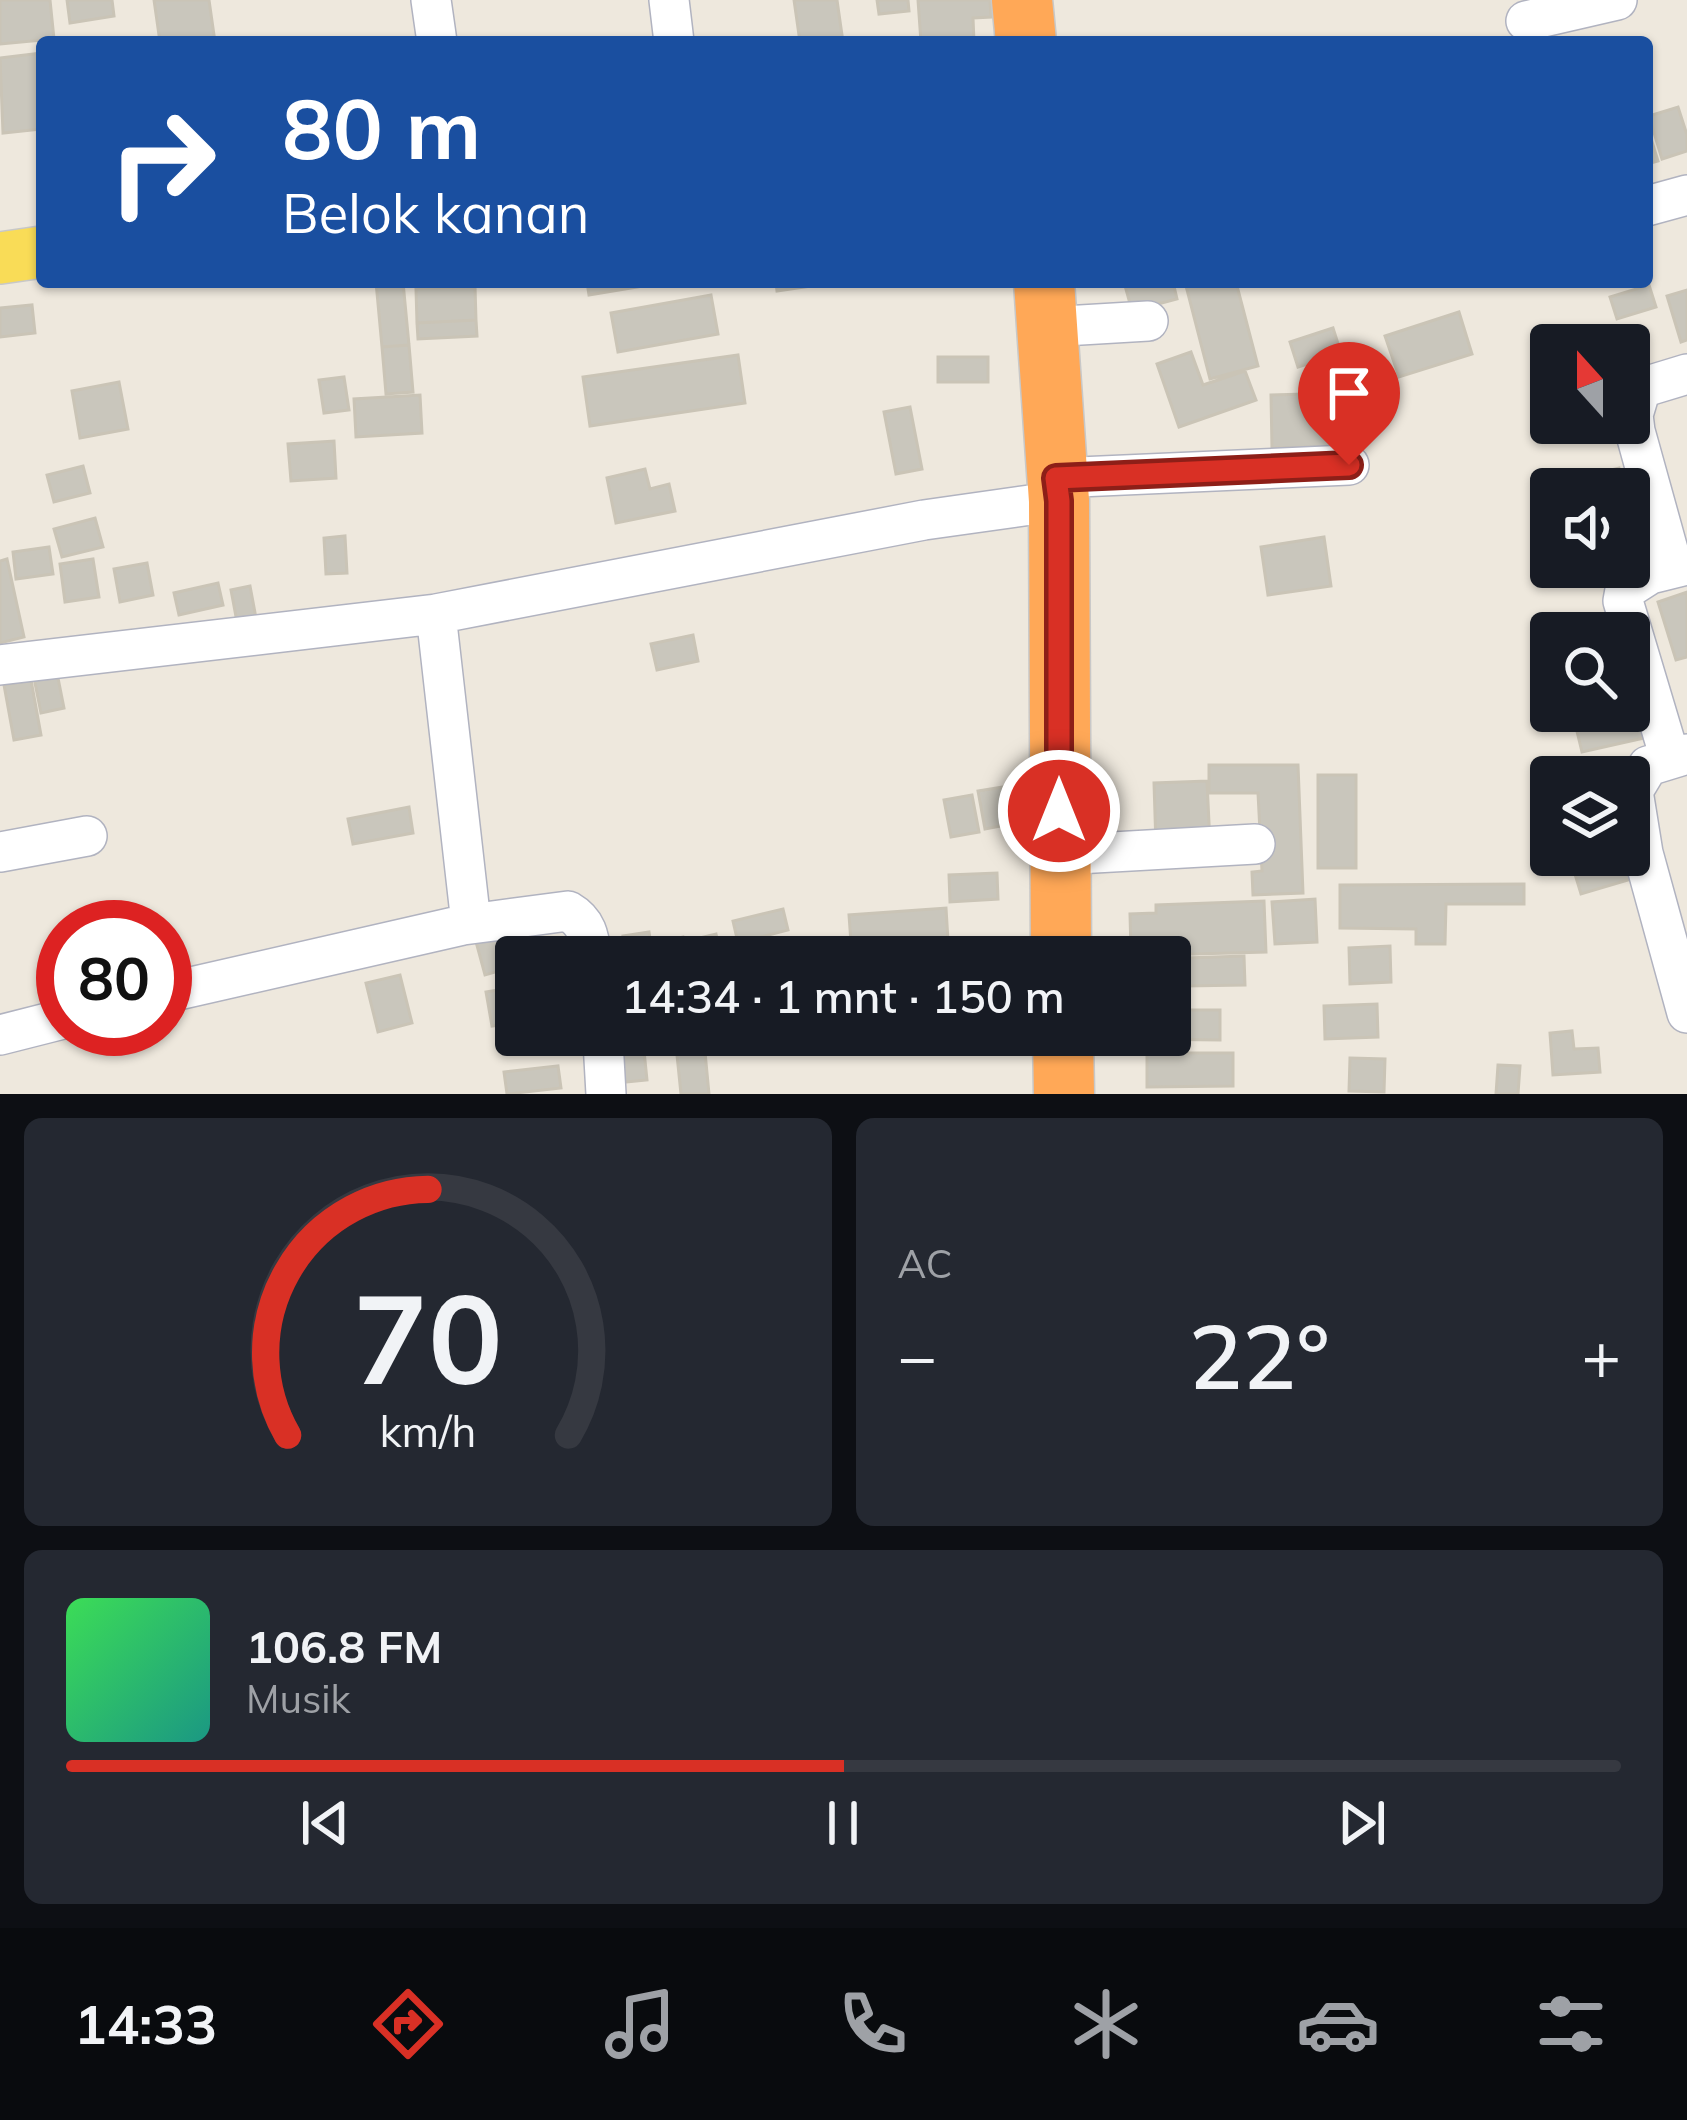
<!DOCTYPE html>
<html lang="id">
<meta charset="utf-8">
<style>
body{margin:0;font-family:Mulish,sans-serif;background:#242831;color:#f1f3f6;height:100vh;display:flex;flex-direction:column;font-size:45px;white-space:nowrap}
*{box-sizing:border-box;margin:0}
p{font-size:39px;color:#9ea1a6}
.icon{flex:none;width:66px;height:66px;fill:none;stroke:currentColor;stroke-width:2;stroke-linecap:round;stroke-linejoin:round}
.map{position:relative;height:1094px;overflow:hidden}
.drawer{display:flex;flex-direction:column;gap:24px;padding:24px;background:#0d0f14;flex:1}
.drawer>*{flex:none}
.banner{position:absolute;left:36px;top:36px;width:1617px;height:252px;border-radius:12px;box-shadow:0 3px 9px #0004;background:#1a4fa0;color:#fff;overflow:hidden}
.needle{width:78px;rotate:339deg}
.controls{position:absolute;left:1530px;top:324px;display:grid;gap:24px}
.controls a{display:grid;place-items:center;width:120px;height:120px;border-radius:12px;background:#171b24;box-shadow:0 3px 9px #0004;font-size:60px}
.speed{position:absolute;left:36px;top:900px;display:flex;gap:24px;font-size:60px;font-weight:700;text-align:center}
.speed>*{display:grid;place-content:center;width:156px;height:156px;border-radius:50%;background:#171b24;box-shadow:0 3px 9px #0004;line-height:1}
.speed .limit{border:18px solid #d22;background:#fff;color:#111}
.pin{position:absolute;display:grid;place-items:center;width:102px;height:102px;color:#fff;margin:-123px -51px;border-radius:50% 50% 50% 0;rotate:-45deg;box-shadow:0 0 12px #0007}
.pin .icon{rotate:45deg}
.me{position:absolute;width:132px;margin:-66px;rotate:0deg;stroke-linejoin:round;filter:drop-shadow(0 0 9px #0008)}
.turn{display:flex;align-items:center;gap:42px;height:252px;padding:0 48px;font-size:54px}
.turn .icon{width:156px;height:156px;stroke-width:2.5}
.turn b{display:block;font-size:84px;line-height:102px}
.big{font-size:90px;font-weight:600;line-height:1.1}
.drawer .tile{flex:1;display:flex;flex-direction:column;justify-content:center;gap:18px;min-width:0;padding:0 42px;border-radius:18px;background:#242831}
.drawer .dial{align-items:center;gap:0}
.dial svg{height:312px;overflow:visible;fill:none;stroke:#363941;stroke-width:7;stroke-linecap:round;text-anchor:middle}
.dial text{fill:#f1f3f6;stroke:none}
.song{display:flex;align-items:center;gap:36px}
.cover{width:144px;height:144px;border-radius:18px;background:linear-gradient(135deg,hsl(130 70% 55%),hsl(170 70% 35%))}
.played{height:12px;border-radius:6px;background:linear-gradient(90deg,#d93025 50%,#363941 50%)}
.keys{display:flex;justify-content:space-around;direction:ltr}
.heat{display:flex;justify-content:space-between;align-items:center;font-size:66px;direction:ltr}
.drawer .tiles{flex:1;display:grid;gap:24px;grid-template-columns:1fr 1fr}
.tile:last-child{grid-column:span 2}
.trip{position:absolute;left:495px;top:936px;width:696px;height:120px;border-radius:12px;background:#171b24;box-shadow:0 3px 9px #0004;font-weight:600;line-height:120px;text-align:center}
.dock{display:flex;height:192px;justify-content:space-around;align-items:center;background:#090b0e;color:#9ea1a6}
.dock .icon{width:84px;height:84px}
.dock .active{color:#d93025}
.dock b{font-size:54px;color:#f1f3f6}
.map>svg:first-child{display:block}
.building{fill:#c9c6bc;stroke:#cac4b6;stroke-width:3}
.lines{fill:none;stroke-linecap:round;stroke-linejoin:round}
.minor-casing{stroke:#b1b3c0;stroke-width:42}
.major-casing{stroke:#c8c8c8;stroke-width:54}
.highway-casing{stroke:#c8c8c8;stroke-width:63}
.minor{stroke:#fff;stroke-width:39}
.major{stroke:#f9dc57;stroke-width:51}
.highway{stroke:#ffa857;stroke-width:60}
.route-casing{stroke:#8d1f18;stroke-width:30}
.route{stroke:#d93025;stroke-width:21}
</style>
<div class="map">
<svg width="1687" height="1094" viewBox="0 0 1687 1094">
<rect width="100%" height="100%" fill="#eee8dd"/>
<path class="building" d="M 0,0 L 50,0 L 54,39 L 0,44 Z
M 67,0 L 112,0 L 114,16 L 70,23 Z
M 154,0 L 209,0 L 215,42 L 160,42 Z
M 794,0 L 837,0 L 843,42 L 800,42 Z
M 877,0 L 908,0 L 909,11 L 879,14 Z
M 918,0 L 990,0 L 991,17 L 973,18 L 974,42 L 921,42 Z
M 42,53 L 42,129 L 3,133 L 0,58 Z
M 1678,107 L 1687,135 L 1687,151 L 1662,159 L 1649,116 Z
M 1647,126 L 1658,161 L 1647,164 Z
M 376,282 L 403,282 L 409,345 L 382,347 Z
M 587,282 L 667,282 L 589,295 Z
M 776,282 L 810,282 L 811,286 L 777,291 Z
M 1124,282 L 1173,282 L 1177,299 L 1132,311 Z
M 1185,282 L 1236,282 L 1258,366 L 1210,379 Z
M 1649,285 L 1656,307 L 1617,319 L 1610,297 Z
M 475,286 L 476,320 L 417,323 L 416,289 Z
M 1687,290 L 1687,340 L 1681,342 L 1667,296 Z
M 711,295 L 718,334 L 618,352 L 611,313 Z
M 32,305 L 35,333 L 0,337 L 0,308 Z
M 1459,312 L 1472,354 L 1399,377 L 1385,336 Z
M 476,320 L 477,336 L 418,339 L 417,323 Z
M 1333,328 L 1341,353 L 1298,367 L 1290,342 Z
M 409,345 L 413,392 L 386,394 L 382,347 Z
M 1191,352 L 1203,385 L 1245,371 L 1256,400 L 1179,427 L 1157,364 Z
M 738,355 L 745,403 L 590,426 L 583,377 Z
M 938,357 L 988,357 L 988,382 L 938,382 Z
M 344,377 L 349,410 L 324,413 L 319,380 Z
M 119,382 L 128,429 L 80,438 L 72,391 Z
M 1340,393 L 1342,446 L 1272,448 L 1271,395 Z
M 420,395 L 422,433 L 356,437 L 354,399 Z
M 910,407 L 922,469 L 896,474 L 884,412 Z
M 334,441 L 336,478 L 291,481 L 288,444 Z
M 83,466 L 90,493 L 54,502 L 47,475 Z
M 1619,468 L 1624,489 L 1577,489 L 1574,479 Z
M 645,469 L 650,489 L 669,484 L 675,511 L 616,523 L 607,478 Z
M 95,518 L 103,547 L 62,557 L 54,529 Z
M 345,536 L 347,573 L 326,574 L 324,538 Z
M 1324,537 L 1331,586 L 1268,595 L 1261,547 Z
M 49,547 L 53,574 L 16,579 L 13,552 Z
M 7,559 L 24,637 L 0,643 L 0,561 Z
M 93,559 L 99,597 L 65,602 L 60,564 Z
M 147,563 L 153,595 L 120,602 L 114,569 Z
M 218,583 L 223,605 L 179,615 L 174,593 Z
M 250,586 L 256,618 L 237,622 L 231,590 Z
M 1687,592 L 1687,657 L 1676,660 L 1658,602 Z
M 693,635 L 698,661 L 657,670 L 651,644 Z
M 56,668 L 64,708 L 41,713 L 33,673 Z
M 31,680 L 41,735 L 14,740 L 4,685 Z
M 1646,687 L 1657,735 L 1582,752 L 1574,719 L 1629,711 L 1629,691 Z
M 1209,765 L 1298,765 L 1303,893 L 1253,895 L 1252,872 L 1262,871 L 1258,793 L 1209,793 Z
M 1318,775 L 1356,775 L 1356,868 L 1318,868 Z
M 1207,781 L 1210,844 L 1156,846 L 1154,783 Z
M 1009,786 L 1016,823 L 985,829 L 978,791 Z
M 972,795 L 979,832 L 951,837 L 944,800 Z
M 409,807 L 413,833 L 353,844 L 348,819 Z
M 1590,855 L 1629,855 L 1645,875 L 1581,894 L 1571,861 Z
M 997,873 L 998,899 L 950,902 L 949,875 Z
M 1524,884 L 1524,904 L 1446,904 L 1445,944 L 1416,944 L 1416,929 L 1340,928 L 1340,885 Z
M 1315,899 L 1317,942 L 1275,944 L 1272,902 Z
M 1264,901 L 1266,952 L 1158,955 L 1157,950 L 1131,951 L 1130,914 L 1156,913 L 1156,905 Z
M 946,908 L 949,957 L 852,957 L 849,915 Z
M 783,909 L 788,930 L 738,943 L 733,921 Z
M 531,922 L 541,957 L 516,957 L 516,966 L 485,975 L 475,938 Z
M 649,932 L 653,957 L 627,957 L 623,936 Z
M 716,934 L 721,957 L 695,957 L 691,940 Z
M 683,937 L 687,957 L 664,957 L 661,942 Z
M 1390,946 L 1391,982 L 1350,984 L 1349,948 Z
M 1244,956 L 1245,985 L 1185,986 L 1185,958 Z
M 400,975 L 412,1023 L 378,1032 L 366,983 Z
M 516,987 L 516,1023 L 492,1026 L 486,992 Z
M 1377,1004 L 1378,1037 L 1325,1039 L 1324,1006 Z
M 1170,1010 L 1220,1010 L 1220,1040 L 1136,1039 L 1136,1035 L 1170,1035 Z
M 1572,1031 L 1574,1049 L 1598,1048 L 1600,1072 L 1553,1075 L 1550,1033 Z
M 643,1041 L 647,1080 L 615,1083 L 611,1045 Z
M 705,1052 L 709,1094 L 681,1094 L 677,1055 Z
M 1147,1053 L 1233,1053 L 1233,1086 L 1147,1087 Z
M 1350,1058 L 1385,1059 L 1384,1092 L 1349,1091 Z
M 1498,1065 L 1520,1066 L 1518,1094 L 1496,1094 Z
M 558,1066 L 561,1088 L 507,1094 L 504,1072 Z"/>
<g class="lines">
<g class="minor-casing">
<path id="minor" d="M 431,0 L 437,42
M 669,0 L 674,42
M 1526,21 L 1617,0
M 1647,206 L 1687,195
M 1047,327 L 1148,321
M 1056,478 L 1349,465
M 1673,568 L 1635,431 L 1633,415 L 1641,388 L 1687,374
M 436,614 L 471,923
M 0,665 L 436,614 L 924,520 L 1059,501
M 1687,754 L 1648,766 L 1633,791 L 1643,853 L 1687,1013
M 1670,758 L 1623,601 L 1625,590 L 1650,574 L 1687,565
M 0,852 L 87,836
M 1059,855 L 1255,844
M 165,993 L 463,925 L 568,911 C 587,922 589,936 592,957
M 0,1035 L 63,1019
M 603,1041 L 606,1094"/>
</g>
<g class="major-casing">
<path id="major" d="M 0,258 L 42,252"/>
</g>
<g class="highway-casing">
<path id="highway" d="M 1022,0 L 1026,42
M 1044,282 L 1059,501 L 1061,957
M 1063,1035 L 1064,1094"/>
</g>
<use href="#minor" class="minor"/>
<use href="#major" class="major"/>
<use href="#highway" class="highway"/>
</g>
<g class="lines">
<g class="route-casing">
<path id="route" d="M 1059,811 L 1059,501 L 1056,478 L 1349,465"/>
</g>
<use href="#route" class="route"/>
</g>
</svg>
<div class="controls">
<a><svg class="needle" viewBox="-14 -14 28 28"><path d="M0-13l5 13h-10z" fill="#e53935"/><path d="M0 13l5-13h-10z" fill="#9ea1a6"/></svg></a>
<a><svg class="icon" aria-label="sound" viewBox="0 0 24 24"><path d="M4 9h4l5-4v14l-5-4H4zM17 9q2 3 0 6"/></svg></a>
<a><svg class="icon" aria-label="search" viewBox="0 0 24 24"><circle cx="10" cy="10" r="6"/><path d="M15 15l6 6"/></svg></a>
<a><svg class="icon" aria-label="layers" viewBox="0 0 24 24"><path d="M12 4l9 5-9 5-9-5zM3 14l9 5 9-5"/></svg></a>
</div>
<div class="speed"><div class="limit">80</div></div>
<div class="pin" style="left:1349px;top:465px;background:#d93025"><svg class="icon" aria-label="arrive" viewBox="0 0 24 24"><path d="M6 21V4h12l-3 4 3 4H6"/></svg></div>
<svg class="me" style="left:1059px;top:811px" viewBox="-20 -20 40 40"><circle r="17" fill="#d93025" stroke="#fff" stroke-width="3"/><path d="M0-11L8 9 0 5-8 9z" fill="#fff"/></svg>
<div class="trip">14:34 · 1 mnt · 150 m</div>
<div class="banner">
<div class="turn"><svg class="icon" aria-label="right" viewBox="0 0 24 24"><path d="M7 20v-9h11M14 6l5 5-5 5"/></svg><div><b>80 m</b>Belok kanan</div></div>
</div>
</div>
<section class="drawer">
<div class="tiles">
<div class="tile dial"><svg viewBox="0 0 100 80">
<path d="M14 69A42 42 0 1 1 86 69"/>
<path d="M14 69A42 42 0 0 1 50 6" stroke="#d93025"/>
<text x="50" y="56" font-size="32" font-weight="700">70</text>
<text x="50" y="72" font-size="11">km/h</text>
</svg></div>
<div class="tile"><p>AC</p>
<div class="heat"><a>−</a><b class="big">22°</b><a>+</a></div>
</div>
<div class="tile">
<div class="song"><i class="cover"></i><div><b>106.8 FM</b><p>Musik</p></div></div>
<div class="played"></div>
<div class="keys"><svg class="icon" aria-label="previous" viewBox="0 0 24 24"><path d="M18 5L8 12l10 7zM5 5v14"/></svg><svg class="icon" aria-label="pause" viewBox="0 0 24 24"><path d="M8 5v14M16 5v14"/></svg><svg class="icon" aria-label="next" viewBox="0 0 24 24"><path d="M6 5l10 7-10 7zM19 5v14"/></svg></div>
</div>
</div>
</section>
<nav class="dock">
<b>14:33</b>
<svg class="icon active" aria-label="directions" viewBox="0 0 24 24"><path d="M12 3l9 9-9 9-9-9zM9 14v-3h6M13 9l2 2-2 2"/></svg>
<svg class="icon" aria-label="music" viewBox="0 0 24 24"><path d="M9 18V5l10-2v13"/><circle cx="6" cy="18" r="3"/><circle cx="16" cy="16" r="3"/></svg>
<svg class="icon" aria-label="phone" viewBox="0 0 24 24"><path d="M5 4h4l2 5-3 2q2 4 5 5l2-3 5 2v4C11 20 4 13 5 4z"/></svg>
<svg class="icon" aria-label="climate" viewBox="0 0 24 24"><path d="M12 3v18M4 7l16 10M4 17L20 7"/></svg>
<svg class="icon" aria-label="car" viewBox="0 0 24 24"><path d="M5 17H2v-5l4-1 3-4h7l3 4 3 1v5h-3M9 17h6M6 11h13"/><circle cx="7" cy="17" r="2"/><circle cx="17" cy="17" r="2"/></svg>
<svg class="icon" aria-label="filters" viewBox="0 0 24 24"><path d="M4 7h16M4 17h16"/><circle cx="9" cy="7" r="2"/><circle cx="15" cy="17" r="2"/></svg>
</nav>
